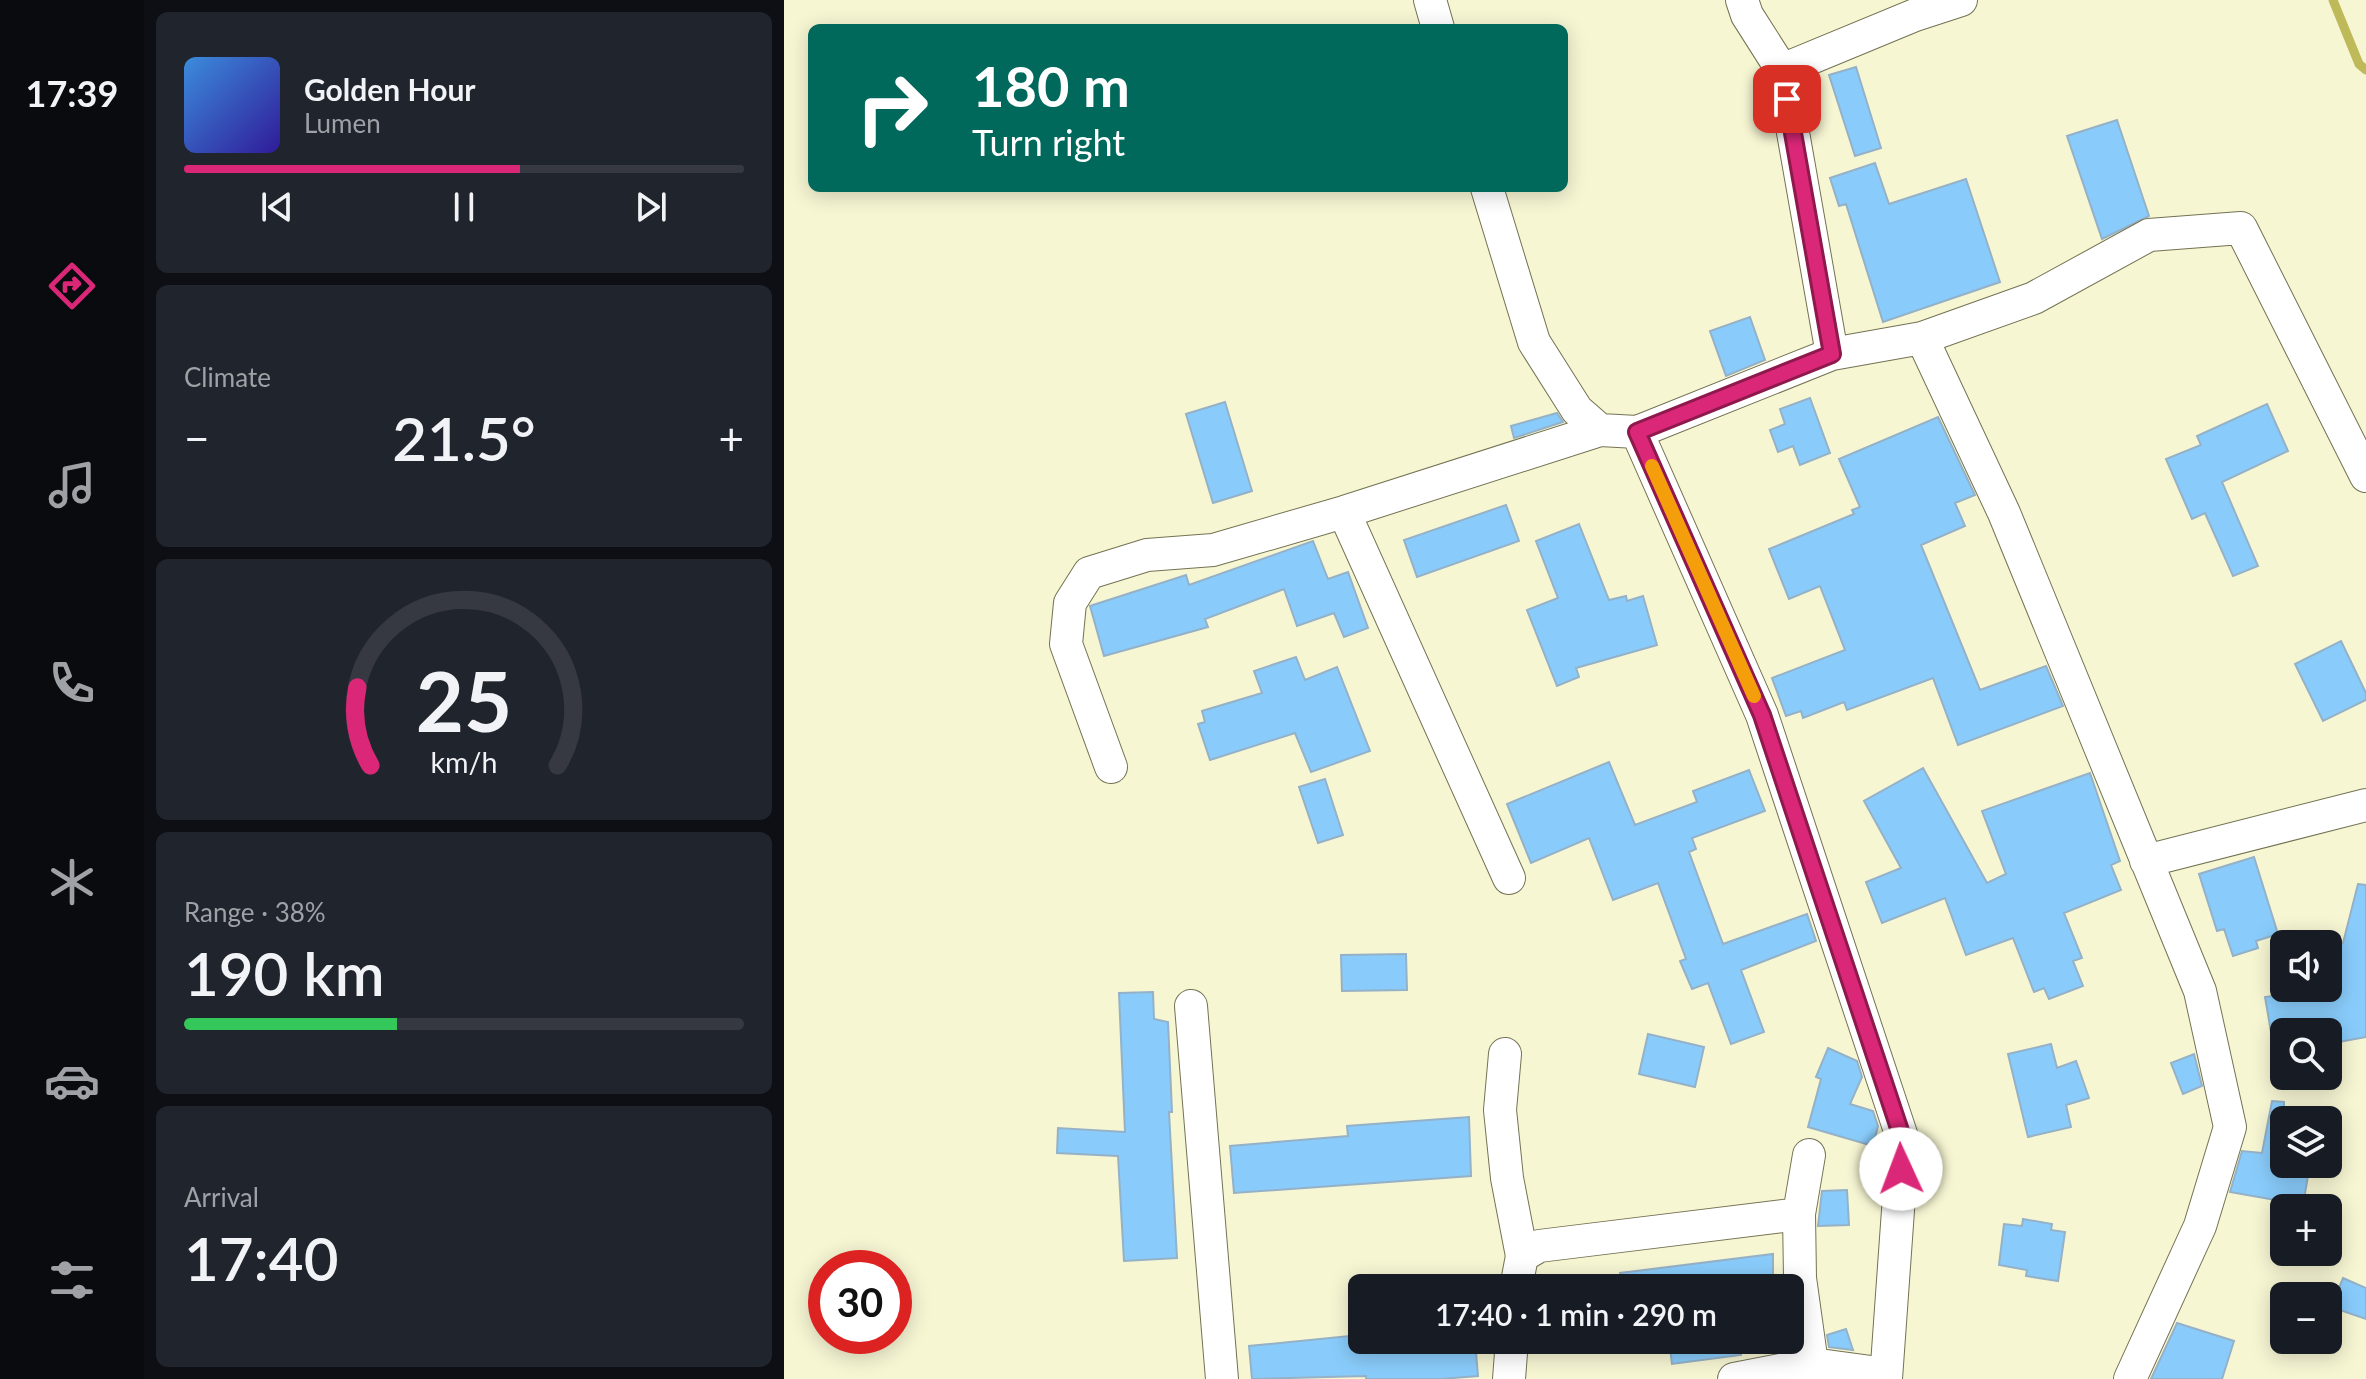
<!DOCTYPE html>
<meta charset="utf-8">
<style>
body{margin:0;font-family:Lato,sans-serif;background:#20242c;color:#f1f3f6;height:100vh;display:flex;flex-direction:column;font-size:30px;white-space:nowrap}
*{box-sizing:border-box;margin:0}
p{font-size:26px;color:#9ea1a6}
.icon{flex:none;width:44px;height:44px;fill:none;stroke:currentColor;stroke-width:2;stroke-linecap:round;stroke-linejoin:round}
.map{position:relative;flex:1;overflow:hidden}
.details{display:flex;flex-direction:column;gap:12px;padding:12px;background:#0d0f14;width:640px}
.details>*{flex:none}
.top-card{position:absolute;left:24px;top:24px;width:760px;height:168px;border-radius:12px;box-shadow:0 4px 20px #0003;background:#00695c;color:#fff;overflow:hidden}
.fabs{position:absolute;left:1486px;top:930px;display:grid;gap:16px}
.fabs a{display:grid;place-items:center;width:72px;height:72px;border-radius:12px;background:#171b24;box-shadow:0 4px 20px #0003;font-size:40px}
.speed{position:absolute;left:24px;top:1250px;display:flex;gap:16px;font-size:40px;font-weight:700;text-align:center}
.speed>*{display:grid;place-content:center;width:104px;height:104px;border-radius:50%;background:#171b24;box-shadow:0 4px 20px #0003;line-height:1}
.speed .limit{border:12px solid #d22;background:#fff;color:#111}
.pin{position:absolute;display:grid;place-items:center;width:68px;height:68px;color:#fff;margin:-34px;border-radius:16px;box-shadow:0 4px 12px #0006}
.me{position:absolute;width:88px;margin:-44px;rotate:358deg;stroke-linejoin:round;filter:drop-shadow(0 0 6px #0008)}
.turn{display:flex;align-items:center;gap:28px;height:168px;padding:0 32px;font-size:36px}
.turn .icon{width:104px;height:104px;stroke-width:2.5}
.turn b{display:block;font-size:56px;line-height:68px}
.big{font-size:60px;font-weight:600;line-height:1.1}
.details .widget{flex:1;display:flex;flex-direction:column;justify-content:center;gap:12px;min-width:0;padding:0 28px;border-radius:12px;background:#20242c}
.details .dial{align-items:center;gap:0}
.dial svg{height:208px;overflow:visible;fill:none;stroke:#363941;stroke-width:7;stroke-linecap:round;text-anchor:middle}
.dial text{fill:#f1f3f6;stroke:none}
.song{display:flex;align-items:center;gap:24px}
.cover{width:96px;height:96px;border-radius:12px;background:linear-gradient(135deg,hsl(210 70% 55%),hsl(250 70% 35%))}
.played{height:8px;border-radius:4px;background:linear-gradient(90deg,#db2777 60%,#363941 60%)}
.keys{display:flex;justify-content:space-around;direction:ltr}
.heat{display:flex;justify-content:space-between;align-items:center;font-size:44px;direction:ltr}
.charge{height:12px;border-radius:6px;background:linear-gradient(90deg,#34c759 38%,#363941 0)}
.trip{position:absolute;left:564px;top:1274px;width:456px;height:80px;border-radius:12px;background:#171b24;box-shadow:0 4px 20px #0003;font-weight:600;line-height:80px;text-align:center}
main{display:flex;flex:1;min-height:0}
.tab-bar{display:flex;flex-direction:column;width:144px;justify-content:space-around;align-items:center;background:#090b0e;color:#9ea1a6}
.tab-bar .icon{width:56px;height:56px}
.tab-bar .selected{color:#db2777}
.tab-bar b{font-size:36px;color:#f1f3f6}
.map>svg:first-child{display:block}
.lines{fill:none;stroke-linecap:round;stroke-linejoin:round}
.stream{stroke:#beb959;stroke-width:9}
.building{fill:#89ccfb;stroke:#94b1c7;stroke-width:2}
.minor-casing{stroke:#737253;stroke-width:34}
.minor{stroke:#fff;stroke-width:32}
.route-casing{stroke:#8e194d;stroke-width:20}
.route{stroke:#db2777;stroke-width:14}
.slow{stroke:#f59e0b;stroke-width:14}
</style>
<main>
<nav class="tab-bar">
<b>17:39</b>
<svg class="icon selected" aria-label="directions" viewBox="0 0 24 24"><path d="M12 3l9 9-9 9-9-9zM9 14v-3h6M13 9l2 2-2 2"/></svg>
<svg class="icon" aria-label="music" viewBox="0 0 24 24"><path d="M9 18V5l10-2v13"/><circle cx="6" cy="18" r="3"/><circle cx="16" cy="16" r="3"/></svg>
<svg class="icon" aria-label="phone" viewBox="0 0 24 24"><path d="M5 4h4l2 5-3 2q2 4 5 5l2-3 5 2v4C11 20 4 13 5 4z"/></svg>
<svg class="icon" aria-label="climate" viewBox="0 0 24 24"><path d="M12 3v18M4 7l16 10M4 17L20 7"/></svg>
<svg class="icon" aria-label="car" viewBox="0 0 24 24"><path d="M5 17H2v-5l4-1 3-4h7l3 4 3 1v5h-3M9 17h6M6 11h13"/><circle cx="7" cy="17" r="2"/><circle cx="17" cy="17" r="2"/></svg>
<svg class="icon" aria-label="filters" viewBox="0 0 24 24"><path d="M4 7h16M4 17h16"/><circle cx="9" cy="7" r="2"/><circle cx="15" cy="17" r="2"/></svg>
</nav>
<section class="details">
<div class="widget">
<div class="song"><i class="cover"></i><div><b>Golden Hour</b><p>Lumen</p></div></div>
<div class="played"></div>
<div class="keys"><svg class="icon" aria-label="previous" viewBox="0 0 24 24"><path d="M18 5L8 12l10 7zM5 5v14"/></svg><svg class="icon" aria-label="pause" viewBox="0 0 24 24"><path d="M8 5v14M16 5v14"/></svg><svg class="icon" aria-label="next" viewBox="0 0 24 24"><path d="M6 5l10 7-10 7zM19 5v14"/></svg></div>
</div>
<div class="widget"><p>Climate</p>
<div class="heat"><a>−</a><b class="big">21.5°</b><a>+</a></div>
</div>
<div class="widget dial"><svg viewBox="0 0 100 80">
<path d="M14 69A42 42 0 1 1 86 69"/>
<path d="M14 69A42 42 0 0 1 9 39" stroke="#db2777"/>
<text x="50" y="56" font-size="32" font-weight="700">25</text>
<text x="50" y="72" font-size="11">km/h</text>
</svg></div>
<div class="widget"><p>Range · 38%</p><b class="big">190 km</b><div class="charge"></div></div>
<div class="widget"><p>Arrival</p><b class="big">17:40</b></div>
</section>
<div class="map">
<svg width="1582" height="1379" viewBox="0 0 1582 1379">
<rect width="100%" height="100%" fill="#f7f6d3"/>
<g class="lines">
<path class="stream" d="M 1549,0 L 1575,64 L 1582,70"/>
</g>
<path class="building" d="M 1072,67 L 1097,148 L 1071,156 L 1045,75 Z
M 1333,120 L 1365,216 L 1318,239 L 1283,136 Z
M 1091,163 L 1105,204 L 1182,179 L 1216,282 L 1099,322 L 1062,204 L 1055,206 L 1046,178 Z
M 966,317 L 981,360 L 942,376 L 926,331 Z
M 1026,398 L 1046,453 L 1016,465 L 1009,446 L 994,452 L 986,430 L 1001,424 L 996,409 Z
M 441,402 L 468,491 L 429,503 L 402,414 Z
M 1483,404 L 1504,451 L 1438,482 L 1474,566 L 1449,576 L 1421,513 L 1408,519 L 1382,459 L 1417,445 L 1413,436 Z
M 773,413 L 779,422 L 730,438 L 727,426 Z
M 1154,417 L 1191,495 L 1171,503 L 1181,526 L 1137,545 L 1196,690 L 1262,666 L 1279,706 L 1174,745 L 1149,678 L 1063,710 L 1060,702 L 1019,718 L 1017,711 L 1002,716 L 988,678 L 1061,650 L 1036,586 L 1005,599 L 985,549 L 1070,514 L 1068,510 L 1076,507 L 1055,459 Z
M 722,505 L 735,541 L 633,577 L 620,540 Z
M 795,524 L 825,600 L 842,596 L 843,601 L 859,596 L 873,645 L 792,668 L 795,677 L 773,686 L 743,610 L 774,598 L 752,541 Z
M 529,541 L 544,579 L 564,572 L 584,628 L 560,637 L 550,613 L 513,626 L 500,589 L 421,619 L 424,627 L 320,656 L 306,606 L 402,575 L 405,585 Z
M 1557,641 L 1582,693 L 1582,700 L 1539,721 L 1511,664 Z
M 512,657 L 521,680 L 553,667 L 586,751 L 527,772 L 511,733 L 426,760 L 414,724 L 421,722 L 418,711 L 478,693 L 470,671 Z
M 825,762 L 851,825 L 913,802 L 909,791 L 965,770 L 981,811 L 908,838 L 912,849 L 905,852 L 939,944 L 1023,914 L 1032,941 L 957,970 L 980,1032 L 947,1044 L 924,983 L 908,989 L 896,961 L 902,959 L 874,883 L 829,900 L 805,838 L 747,863 L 723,804 Z
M 1139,768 L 1203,883 L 1222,874 L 1198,811 L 1306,773 L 1336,861 L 1327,865 L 1337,890 L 1280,913 L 1298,958 L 1289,961 L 1299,986 L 1265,999 L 1260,988 L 1250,992 L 1229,938 L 1182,955 L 1161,898 L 1098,923 L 1082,882 L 1117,868 L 1080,801 Z
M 541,779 L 559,835 L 534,843 L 515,787 Z
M 1470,857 L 1494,934 L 1472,941 L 1474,948 L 1449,956 L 1440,929 L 1433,931 L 1415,874 Z
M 1574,884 L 1582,885 L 1582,1037 L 1544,1044 L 1544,1032 L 1487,1032 L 1481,997 L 1544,988 L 1544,946 L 1559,943 Z
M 622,954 L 623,990 L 558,991 L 557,955 Z
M 369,992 L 370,1019 L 384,1022 L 388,1112 L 385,1112 L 393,1258 L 340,1261 L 334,1156 L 273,1153 L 274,1128 L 341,1132 L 335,993 Z
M 864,1034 L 920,1047 L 911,1087 L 855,1074 Z
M 1267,1044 L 1273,1068 L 1292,1061 L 1305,1098 L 1282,1105 L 1287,1127 L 1244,1137 L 1224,1054 Z
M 1044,1048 L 1073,1061 L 1078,1077 L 1066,1104 L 1089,1111 L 1094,1126 L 1089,1146 L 1024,1127 L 1037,1079 L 1032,1077 Z
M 1410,1054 L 1418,1086 L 1399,1094 L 1387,1063 Z
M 1488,1101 L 1500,1102 L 1500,1164 L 1526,1164 L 1519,1205 L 1446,1192 L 1458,1151 L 1478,1153 Z
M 685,1117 L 687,1176 L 450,1193 L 446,1146 L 564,1136 L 563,1126 Z
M 1063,1190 L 1065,1225 L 1034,1226 L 1038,1191 Z
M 1239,1219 L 1268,1224 L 1267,1230 L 1281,1232 L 1274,1281 L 1242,1276 L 1243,1270 L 1215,1265 L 1220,1224 L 1238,1226 Z
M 989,1254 L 989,1288 L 837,1288 L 836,1273 Z
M 1559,1278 L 1582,1288 L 1582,1319 L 1547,1307 Z
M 1393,1323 L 1450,1341 L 1438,1379 L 1367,1379 Z
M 1062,1329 L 1069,1350 L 1045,1347 L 1043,1335 Z
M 565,1336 L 565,1340 L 691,1340 L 694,1376 L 657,1379 L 582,1379 L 582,1376 L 468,1379 L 465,1346 Z
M 885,1340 L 956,1340 L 957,1355 L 888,1364 Z"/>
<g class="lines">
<g class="minor-casing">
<path id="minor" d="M 646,0 L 654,28
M 958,0 L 963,15 L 998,70 L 1048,354
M 998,70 L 1131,15 L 1177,0
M 703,188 L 750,342 L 793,410 L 816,430
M 1138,338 L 1250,298 L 1365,235 L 1457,228 L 1582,476
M 853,432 L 978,715 L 1119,1140 L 1102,1379
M 560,512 L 725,878
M 327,767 L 282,644 L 286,603 L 305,573 L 363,555 L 429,550 L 560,512 L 816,430 L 853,432 L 1048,354 L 1138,338 L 1220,513 L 1416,991 L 1446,1127 L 1416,1226 L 1346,1379
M 1362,861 L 1582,805
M 407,1006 L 438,1379
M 721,1054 L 716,1110 L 723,1178 L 738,1256
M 1025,1155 L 1015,1214 L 1016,1278 L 1028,1364
M 732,1288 L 738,1256 L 755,1246 L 1015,1214
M 725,1379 L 728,1340
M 950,1379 L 1028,1364 L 1102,1374"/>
</g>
<use href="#minor" class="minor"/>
</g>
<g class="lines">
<g class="route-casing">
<path id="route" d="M 1003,99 L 1048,354 L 853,432 L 978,715 L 1119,1140 L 1117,1169"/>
</g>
<use href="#route" class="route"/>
<path class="slow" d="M 868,466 L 970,696"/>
</g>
</svg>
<div class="fabs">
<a><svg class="icon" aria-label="sound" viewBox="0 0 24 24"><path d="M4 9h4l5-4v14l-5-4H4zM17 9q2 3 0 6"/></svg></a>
<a><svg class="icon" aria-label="search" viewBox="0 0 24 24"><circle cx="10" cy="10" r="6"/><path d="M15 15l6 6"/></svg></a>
<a><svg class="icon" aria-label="layers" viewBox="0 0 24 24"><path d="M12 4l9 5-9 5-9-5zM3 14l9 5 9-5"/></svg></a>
<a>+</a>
<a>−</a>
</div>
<div class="speed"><div class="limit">30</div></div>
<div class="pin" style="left:1003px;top:99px;background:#d93025"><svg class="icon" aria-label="arrive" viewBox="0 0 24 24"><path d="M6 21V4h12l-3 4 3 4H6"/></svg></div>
<svg class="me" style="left:1117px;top:1169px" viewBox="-20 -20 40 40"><circle r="19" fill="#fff"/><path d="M0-13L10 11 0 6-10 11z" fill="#db2777"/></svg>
<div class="trip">17:40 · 1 min · 290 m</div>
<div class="top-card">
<div class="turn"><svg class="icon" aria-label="right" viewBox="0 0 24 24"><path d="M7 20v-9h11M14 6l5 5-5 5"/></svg><div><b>180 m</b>Turn right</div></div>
</div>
</div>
</main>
